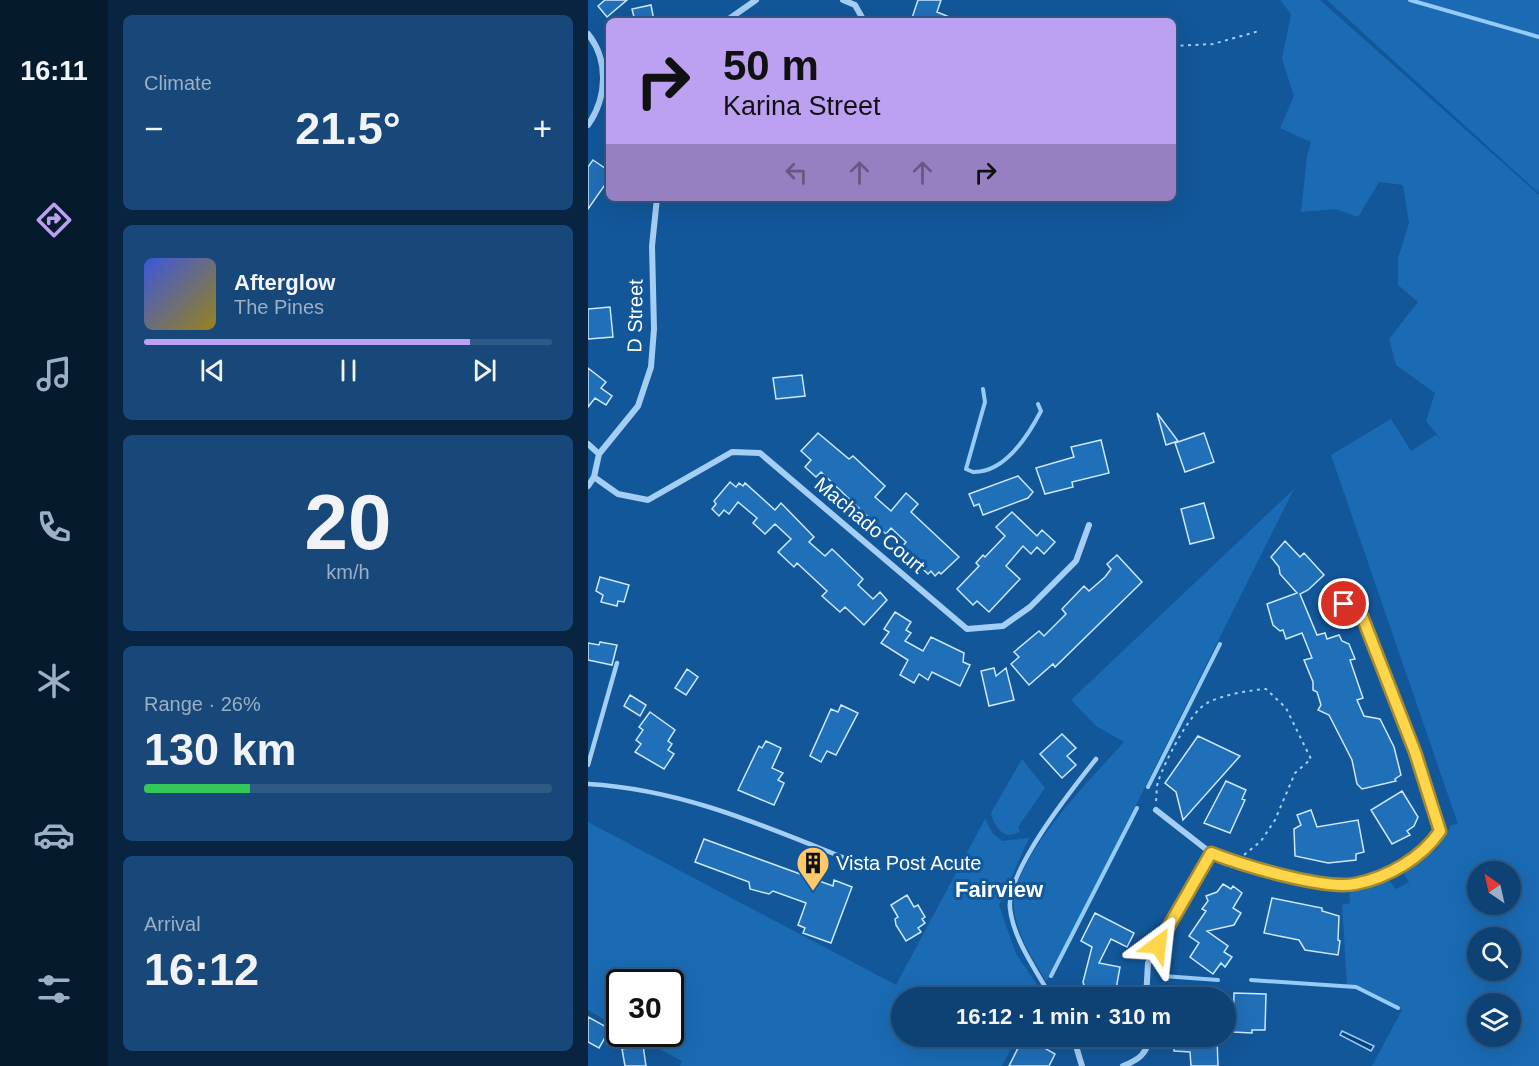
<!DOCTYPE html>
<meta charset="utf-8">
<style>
body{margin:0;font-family:Helvetica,sans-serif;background:#174879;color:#f1f3f6;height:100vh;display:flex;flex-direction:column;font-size:22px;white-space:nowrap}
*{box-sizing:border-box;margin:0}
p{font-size:20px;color:#9bafc5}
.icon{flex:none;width:33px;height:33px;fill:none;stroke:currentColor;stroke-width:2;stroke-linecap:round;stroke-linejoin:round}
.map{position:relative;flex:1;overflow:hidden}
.sheet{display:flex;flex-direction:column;gap:15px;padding:15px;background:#082440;width:480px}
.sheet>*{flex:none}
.guide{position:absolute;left:18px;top:18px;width:570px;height:183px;border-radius:9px;box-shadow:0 6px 24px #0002,0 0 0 2px #2e5a86;background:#bca0f2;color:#111;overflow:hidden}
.needle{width:39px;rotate:326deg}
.controls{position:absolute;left:879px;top:861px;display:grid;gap:12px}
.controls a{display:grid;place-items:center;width:54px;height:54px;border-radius:50%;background:#0e4174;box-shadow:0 6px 24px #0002,0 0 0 2px #2e5a86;font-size:30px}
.speed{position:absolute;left:18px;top:969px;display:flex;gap:12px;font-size:30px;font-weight:700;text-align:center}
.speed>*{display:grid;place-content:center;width:78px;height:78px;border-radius:50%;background:#0e4174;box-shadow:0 6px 24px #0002,0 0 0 2px #2e5a86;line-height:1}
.speed .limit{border:3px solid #111;border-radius:9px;background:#fff;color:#111}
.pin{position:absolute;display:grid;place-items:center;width:51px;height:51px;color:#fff;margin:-26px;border:3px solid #fff;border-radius:50%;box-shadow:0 2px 6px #0007}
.me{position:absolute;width:66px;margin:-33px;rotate:30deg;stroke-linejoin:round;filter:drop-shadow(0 0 4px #0008)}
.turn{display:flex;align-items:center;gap:21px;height:126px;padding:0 18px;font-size:27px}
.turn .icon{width:78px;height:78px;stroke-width:2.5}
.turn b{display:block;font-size:42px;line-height:51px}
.lanes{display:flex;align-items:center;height:57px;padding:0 18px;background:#0003;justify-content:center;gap:30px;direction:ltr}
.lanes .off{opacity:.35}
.big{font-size:45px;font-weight:800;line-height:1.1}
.sheet .card{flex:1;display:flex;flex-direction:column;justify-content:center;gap:9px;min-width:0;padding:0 21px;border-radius:9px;background:#174879}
.sheet .dial{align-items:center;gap:0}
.dial b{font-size:78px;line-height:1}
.song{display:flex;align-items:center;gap:18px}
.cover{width:72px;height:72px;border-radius:9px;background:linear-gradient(135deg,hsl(230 70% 55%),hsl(50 70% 35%))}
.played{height:6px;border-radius:3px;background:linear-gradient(90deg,#bca0f2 80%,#2e5a86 80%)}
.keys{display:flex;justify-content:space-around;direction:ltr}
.heat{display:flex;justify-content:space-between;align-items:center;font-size:33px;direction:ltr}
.charge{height:9px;border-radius:4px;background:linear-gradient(90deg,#34c759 26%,#2e5a86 0)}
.trip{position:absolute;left:303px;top:987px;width:345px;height:60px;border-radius:30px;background:#0e4174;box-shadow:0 6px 24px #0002,0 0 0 2px #2e5a86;font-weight:800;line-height:60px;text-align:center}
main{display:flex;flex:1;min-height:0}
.tab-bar{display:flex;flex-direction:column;width:108px;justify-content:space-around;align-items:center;background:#061a2e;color:#9bafc5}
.tab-bar .icon{width:42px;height:42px}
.tab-bar .current{color:#bca0f2}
.tab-bar b{font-size:27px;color:#f1f3f6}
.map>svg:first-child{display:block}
.green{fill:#1a6bb4;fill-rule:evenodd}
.water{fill:#0b4176;stroke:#97cbf7;stroke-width:1.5}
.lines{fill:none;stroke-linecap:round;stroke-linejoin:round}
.stream{stroke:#97cbf7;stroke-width:4}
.building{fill:#206fb9;stroke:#cde7fd;stroke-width:1.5}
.path{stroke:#a5cef4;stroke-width:2;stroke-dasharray:3 4.5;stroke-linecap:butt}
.service{stroke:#a5cef4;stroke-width:4.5}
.minor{stroke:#a5cef4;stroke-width:6}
.route-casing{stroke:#a68a30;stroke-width:15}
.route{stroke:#ffd54a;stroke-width:10}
.labels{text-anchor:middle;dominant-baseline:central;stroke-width:6;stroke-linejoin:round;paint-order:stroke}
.street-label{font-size:20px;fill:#fff;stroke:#12579a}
.poi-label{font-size:20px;fill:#fff;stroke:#12579a;text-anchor:start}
.quarter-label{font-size:22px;font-weight:bold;fill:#fff;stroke:#12579a}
</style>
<main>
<nav class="tab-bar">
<b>16:11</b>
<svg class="icon current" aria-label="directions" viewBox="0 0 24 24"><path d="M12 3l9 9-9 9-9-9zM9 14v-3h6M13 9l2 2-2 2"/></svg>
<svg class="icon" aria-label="music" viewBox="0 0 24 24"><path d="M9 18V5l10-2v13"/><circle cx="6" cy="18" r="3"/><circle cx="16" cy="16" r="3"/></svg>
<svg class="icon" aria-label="phone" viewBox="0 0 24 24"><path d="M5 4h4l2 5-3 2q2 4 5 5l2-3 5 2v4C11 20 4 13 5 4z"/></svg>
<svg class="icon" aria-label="climate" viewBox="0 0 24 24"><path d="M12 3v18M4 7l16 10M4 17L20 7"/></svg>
<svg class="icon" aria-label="car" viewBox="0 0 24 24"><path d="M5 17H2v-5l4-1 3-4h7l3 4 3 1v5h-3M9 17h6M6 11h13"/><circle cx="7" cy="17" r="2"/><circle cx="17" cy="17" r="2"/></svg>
<svg class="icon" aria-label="filters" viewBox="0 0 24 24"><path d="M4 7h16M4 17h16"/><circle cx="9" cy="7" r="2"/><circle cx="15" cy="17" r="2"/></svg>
</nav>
<section class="sheet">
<div class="card"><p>Climate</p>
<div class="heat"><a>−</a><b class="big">21.5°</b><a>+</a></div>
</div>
<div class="card">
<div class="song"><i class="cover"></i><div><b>Afterglow</b><p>The Pines</p></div></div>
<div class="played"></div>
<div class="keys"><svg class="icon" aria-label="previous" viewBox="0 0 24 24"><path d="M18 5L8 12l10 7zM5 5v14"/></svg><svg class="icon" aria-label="pause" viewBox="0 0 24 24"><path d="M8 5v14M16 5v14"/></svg><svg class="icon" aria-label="next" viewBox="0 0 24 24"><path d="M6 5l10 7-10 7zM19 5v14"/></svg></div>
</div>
<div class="card dial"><b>20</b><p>km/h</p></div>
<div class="card"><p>Range · 26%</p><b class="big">130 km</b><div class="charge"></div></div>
<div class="card"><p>Arrival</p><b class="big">16:12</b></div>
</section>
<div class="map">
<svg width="951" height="1066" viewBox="0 0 951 1066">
<rect width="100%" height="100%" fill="#12579a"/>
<path class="green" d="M 692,0 L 732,0 L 951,195 L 951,1066 L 784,1066 L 814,1010 L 768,987 L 759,986 L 754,905 L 762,903 L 761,891 L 802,881 L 808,889 L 821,882 L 816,874 L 849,849 L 863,825 L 870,824 L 743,455 L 803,419 L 823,451 L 848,435 L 855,442 L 838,421 L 847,393 L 808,365 L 801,339 L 830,302 L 810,285 L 810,258 L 821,223 L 815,185 L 791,182 L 770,217 L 748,209 L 713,212 L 719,156 L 723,142 L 692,128 L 706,96 L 694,59 L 703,14 ZM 890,872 L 922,872 L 922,904 L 890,904 ZM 890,938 L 922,938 L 922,970 L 890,970 ZM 890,1004 L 922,1004 L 922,1036 L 890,1036 Z
M 739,0 L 951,0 L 951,193 Z
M 706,489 L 462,977 L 458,981 C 445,959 429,935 426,909 C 421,860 505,777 536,742 L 508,726 L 483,700 Z
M 434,759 L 457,788 L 430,827 L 432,831 C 417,842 406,827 403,813 Z
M 397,819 L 405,834 L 414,841 L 441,838 L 411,905 L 428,954 L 453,990 L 450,997 L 314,998 L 314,1036 L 429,1037 L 414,1066 L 92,1066 L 94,1061 L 42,1034 L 82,1034 L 82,982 L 32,982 L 31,1028 L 0,1010 L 0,822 L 308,985 Z"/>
<path class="water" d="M 754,1031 L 786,1046 L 783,1051 L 752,1035 Z"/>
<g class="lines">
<path class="stream" d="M 822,0 L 951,37
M 395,389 L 397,402 L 378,469 L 385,472 C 416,473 440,436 453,411 L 450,404
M 560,787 L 632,644
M 463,976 L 549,808
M 575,976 L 630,980
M 663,980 L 768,987 L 810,1008"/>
</g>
<path class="building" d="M 17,0 L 39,0 L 19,17 L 10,6 Z
M 330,0 L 353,0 L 349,12 L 371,21 L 323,21 Z
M 63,5 L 66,21 L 47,21 L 44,9 Z
M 5,160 L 21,171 L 21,179 L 0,209 L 0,167 Z
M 22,307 L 25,337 L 0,339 L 0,309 Z
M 0,368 L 18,382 L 13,388 L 24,396 L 18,405 L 7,398 L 0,407 Z
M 214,375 L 217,396 L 188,399 L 185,378 Z
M 569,413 L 590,441 L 578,445 Z
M 230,433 L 261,459 L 265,456 L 297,486 L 287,497 L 303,511 L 318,493 L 330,504 L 323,512 L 371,557 L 353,574 L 351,572 L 347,576 L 343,571 L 340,574 L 313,548 L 318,542 L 303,528 L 298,534 L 233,472 L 228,477 L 217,467 L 223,460 L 213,451 Z
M 616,433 L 626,462 L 597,472 L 587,443 Z
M 513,440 L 521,473 L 484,482 L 485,487 L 457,494 L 448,468 L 486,457 L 483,447 Z
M 430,476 L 445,492 L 440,498 L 395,515 L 391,504 L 386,506 L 381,494 Z
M 142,482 L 148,487 L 151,483 L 155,486 L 157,483 L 187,510 L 193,503 L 226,537 L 221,542 L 237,556 L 244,549 L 275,579 L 270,585 L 285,599 L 292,592 L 299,600 L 276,625 L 257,607 L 252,612 L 234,596 L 239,591 L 209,563 L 206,567 L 190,552 L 203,539 L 187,524 L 177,534 L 165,523 L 169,518 L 150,502 L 141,514 L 136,510 L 131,516 L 124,509 L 128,504 L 126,501 Z
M 616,503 L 626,538 L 602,544 L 593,509 Z
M 424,512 L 449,536 L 454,530 L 467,542 L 456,554 L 449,547 L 443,554 L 435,546 L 418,566 L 432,579 L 401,612 L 389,601 L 385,605 L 369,589 L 391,566 L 388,563 L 395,555 L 397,557 L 417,536 L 408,527 Z
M 697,541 L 712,557 L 716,553 L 736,575 L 720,590 L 712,594 L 729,635 L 737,633 L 739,639 L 751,635 L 754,641 L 761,644 L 767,659 L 762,660 L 775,698 L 769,700 L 776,716 L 792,719 L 806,747 L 813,775 L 807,779 L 808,781 L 774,789 L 769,784 L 764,760 L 741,715 L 730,710 L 733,705 L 729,692 L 725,690 L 725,682 L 716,660 L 724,658 L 714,633 L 698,639 L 695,630 L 692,631 L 685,625 L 679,604 L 709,593 L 692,574 L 691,567 L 683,557 Z
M 529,555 L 554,582 L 467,667 L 465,664 L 441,685 L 423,664 L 431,657 L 426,652 L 451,631 L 456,636 L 478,614 L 474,609 L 496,586 L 501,591 L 517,577 L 523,569 L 519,564 Z
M 12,577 L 41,585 L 36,602 L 30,601 L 29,606 L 13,602 L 15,595 L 8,591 Z
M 307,612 L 323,622 L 318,630 L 323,633 L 317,641 L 335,651 L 343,637 L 376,653 L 375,662 L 382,665 L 372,686 L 344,672 L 340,680 L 331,674 L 326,683 L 312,675 L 320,660 L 293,643 L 301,632 L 296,629 Z
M 12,642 L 29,645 L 24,665 L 0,660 L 0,643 L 11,645 Z
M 406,668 L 408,676 L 418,668 L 426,700 L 401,706 L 393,671 Z
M 99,669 L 110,677 L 98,695 L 87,688 Z
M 42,695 L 58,705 L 52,716 L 36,706 Z
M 253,705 L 270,713 L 248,755 L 239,751 L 233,762 L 222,756 L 243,709 L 250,712 Z
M 62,712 L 87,730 L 80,741 L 84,744 L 80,750 L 86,754 L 76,769 L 47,752 L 53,744 L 48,740 L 55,730 L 51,727 Z
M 474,734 L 488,748 L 479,756 L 488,765 L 474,778 L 452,754 Z
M 610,736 L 652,756 L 595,820 L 588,792 L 577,783 Z
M 178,741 L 193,748 L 184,768 L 195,773 L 190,780 L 196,783 L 186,805 L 150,790 L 171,746 L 174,748 Z
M 638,781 L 658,790 L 654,799 L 657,800 L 642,833 L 616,823 Z
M 814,791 L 830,817 L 826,826 L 819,831 L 822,835 L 804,844 L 783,810 Z
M 723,810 L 729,827 L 770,820 L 776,852 L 768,854 L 768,860 L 740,863 L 707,856 L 706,829 L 713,825 L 709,815 Z
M 116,839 L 245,886 L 246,880 L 264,887 L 243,943 L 215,933 L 217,928 L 210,925 L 218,903 L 185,891 L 181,894 L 162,889 L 161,882 L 107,862 Z
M 635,884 L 643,889 L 645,886 L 654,893 L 645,908 L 653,913 L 646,925 L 619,931 L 640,946 L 636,952 L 644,957 L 637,967 L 633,963 L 625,974 L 602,957 L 611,943 L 601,936 L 618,911 L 614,909 L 620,901 L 618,896 L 629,892 Z
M 319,895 L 326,907 L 330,905 L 337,917 L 334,919 L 337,923 L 330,928 L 333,932 L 318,941 L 308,925 L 307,919 L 310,917 L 303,905 Z
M 684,898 L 734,908 L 734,911 L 751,916 L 750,940 L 752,941 L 750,955 L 717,950 L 711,940 L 676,933 Z
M 507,913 L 546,933 L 539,947 L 523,939 L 511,963 L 532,967 L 527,995 L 497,989 L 495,982 L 504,947 L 493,941 Z
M 646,993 L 678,994 L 677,1030 L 664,1030 L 664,1033 L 645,1032 Z
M 0,1017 L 22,1029 L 11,1048 L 0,1042 Z
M 436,1036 L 449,1036 L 455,1040 L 454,1043 L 459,1046 L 458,1049 L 467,1054 L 461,1066 L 421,1066 Z
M 506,1036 L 536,1036 L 537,1043 L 507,1047 Z
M 587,1036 L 629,1038 L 630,1066 L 603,1066 L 602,1052 L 586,1051 Z
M 55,1045 L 58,1066 L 37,1066 L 34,1049 Z"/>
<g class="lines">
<path class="path" d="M 585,46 L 625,44 L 671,31
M 568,801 C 569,795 568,788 570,782 C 576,763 602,712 619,703 C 634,695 662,690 678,689 L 698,708 L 723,759 L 707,773 L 687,820 L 673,841 L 656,855"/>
<path class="service" d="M 0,765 L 29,663
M 0,784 C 103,790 189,832 284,869
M 462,995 C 447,969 425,938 422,908 C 418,871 485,788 508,759"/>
<path class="minor" d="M 255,0 L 267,5 L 276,21
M 138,21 L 168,0
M 0,34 C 21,60 19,98 0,125
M 0,444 L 11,454
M 6,477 L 30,494 L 60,500 L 144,452 L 172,453 L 379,629 L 415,626 L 442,607 L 488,561 L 501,525
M 0,486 L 6,477 L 11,454 L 50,406 L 63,367 L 66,329 L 64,246 L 69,198
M 568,810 L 623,853 L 661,868 L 736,882 L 766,884 L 801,873 L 841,847 L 851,831 L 827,752 L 774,616 L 756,605
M 462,995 L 464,998
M 558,998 L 560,963 L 623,853
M 485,1036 L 494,1066
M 535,1066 C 550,1060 560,1054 561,1036"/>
</g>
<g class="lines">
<g class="route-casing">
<path id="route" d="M 570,945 L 623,853 C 654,865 735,890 767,884 C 799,878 834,858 852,831 L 827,752 L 774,616 L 756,604"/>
</g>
<use href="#route" class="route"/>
</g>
<defs>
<g id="building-pin" transform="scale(1.725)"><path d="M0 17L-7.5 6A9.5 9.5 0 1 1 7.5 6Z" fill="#ffc868" stroke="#12579a"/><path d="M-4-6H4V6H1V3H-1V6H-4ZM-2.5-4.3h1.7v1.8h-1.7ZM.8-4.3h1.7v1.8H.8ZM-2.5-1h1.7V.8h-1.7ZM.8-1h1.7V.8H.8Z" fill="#111"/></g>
</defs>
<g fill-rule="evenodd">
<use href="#building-pin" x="225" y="863"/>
</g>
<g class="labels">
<g class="street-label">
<text transform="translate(47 316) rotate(-89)">D Street</text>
<text transform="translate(282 525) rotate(40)">Machado Court</text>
</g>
<g class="poi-label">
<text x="248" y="863">Vista Post Acute</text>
</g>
<g class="quarter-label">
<text x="411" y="889">Fairview</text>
</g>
</g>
</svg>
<div class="controls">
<a><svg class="needle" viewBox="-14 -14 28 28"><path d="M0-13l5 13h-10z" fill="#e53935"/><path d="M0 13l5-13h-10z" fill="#9bafc5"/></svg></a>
<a><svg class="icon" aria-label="search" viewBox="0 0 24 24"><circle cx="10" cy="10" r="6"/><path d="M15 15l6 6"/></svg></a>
<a><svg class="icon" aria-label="layers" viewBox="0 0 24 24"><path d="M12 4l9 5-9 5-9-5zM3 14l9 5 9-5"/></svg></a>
</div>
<div class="speed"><div class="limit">30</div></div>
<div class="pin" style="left:756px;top:604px;background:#d93025"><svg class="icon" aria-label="arrive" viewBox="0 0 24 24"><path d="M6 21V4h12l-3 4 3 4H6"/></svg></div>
<svg class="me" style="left:570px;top:945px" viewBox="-20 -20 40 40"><path d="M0-17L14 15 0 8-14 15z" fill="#ffd54a" stroke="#fff" stroke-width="4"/></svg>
<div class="trip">16:12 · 1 min · 310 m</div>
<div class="guide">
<div class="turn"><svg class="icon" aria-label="right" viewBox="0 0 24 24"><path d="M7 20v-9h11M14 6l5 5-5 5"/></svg><div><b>50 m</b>Karina Street</div></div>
<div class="lanes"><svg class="icon off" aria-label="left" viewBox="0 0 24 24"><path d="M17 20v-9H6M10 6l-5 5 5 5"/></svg><svg class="icon off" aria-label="ahead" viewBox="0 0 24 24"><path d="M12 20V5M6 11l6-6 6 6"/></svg><svg class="icon off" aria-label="ahead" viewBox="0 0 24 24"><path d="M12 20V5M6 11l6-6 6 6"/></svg><svg class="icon" aria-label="right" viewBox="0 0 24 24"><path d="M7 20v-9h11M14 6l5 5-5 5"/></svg></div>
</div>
</div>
</main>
